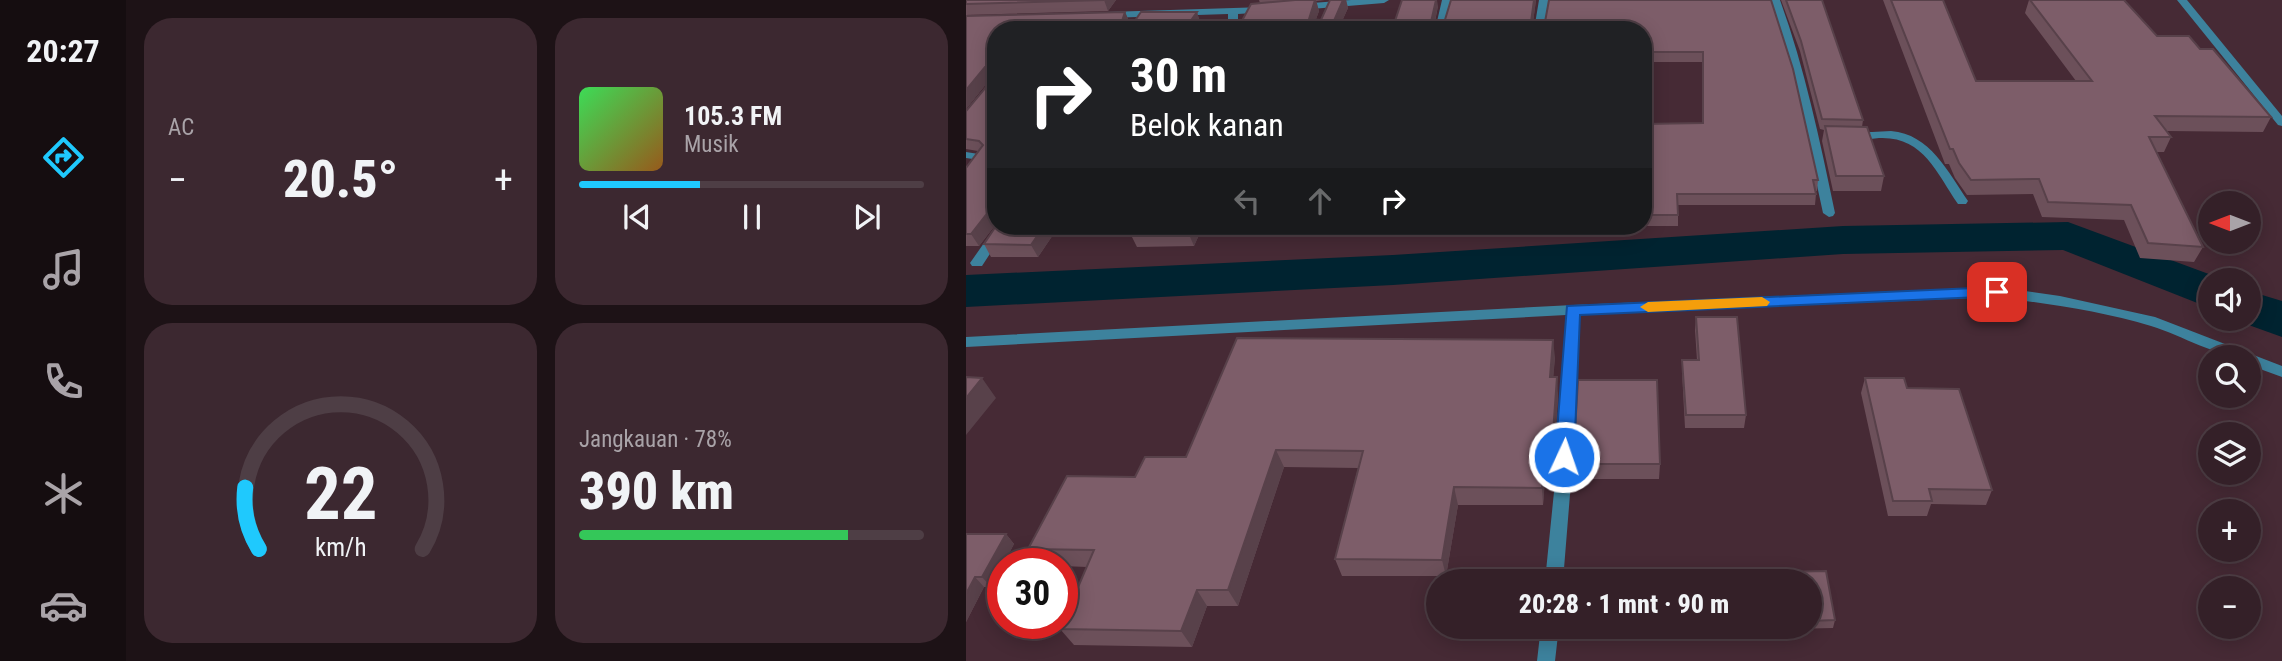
<!DOCTYPE html>
<html lang="id">
<meta charset="utf-8">
<style>
body{margin:0;font-family:"Roboto Condensed",sans-serif;background:#3c2830;color:#f1f3f6;height:100vh;display:flex;flex-direction:column;font-size:26px;white-space:nowrap}
*{box-sizing:border-box;margin:0}
p{font-size:23px;color:#a9a3a8}
.icon{flex:none;width:38px;height:38px;fill:none;stroke:currentColor;stroke-width:2;stroke-linecap:round;stroke-linejoin:round}
.map{position:relative;flex:1;overflow:hidden}
.panel{display:flex;flex-direction:column;gap:18px;padding:18px;background:#1d1216;width:840px}
.panel>*{flex:none}
.top-card{position:absolute;left:21px;top:21px;width:665px;height:214px;border-radius:28px;box-shadow:0 4px 18px #0003,0 0 0 2px #4e3e45;background:#202124;color:#fff;overflow:hidden}
.needle{width:46px;rotate:270deg}
.tools{position:absolute;left:1232px;top:191px;display:grid;gap:14px}
.tools a{display:grid;place-items:center;width:63px;height:63px;border-radius:50%;background:#342028;box-shadow:0 4px 18px #0003,0 0 0 2px #4e3e45;font-size:35px}
.speed{position:absolute;left:21px;top:548px;display:flex;gap:14px;font-size:35px;font-weight:700;text-align:center}
.speed>*{display:grid;place-content:center;width:91px;height:91px;border-radius:50%;background:#342028;box-shadow:0 4px 18px #0003,0 0 0 2px #4e3e45;line-height:1}
.speed .limit{border:10px solid #d22;background:#fff;color:#111}
.pin{position:absolute;display:grid;place-items:center;width:60px;height:60px;color:#fff;margin:-30px;border-radius:14px;box-shadow:0 4px 10px #0006}
.me{position:absolute;width:77px;margin:-38px;rotate:3deg;stroke-linejoin:round;filter:drop-shadow(0 0 5px #0008)}
.turn{display:flex;align-items:center;gap:24px;height:147px;padding:0 28px;font-size:32px}
.turn .icon{width:91px;height:91px;stroke-width:2.5}
.turn b{display:block;font-size:49px;line-height:60px}
.lanes{display:flex;align-items:center;height:66px;padding:0 28px;background:#0003;justify-content:center;gap:35px;direction:ltr}
.lanes .off{opacity:.35}
.big{font-size:52px;font-weight:800;line-height:1.1}
.panel .widget{flex:1;display:flex;flex-direction:column;justify-content:center;gap:10px;min-width:0;padding:0 24px;border-radius:28px;background:#3c2830}
.panel .dial{align-items:center;gap:0}
.dial svg{height:182px;overflow:visible;fill:none;stroke:#4e3e45;stroke-width:7;stroke-linecap:round;text-anchor:middle}
.dial text{fill:#f1f3f6;stroke:none}
.song{display:flex;align-items:center;gap:21px}
.cover{width:84px;height:84px;border-radius:10px;background:linear-gradient(135deg,hsl(130 70% 55%),hsl(30 70% 35%))}
.played{height:7px;border-radius:4px;background:linear-gradient(90deg,#1fc9fd 35%,#4e3e45 35%)}
.keys{display:flex;justify-content:space-around;direction:ltr}
.heat{display:flex;justify-content:space-between;align-items:center;font-size:38px;direction:ltr}
.charge{height:10px;border-radius:5px;background:linear-gradient(90deg,#34c759 78%,#4e3e45 0)}
.panel .tiles{flex:1;display:grid;gap:18px;grid-template-columns:repeat(2,1fr)}
.trip{position:absolute;left:460px;top:569px;width:396px;height:70px;border-radius:35px;background:#342028;box-shadow:0 4px 18px #0003,0 0 0 2px #4e3e45;font-weight:800;line-height:70px;text-align:center}
main{display:flex;flex:1;min-height:0}
.tabs{display:flex;flex-direction:column;width:126px;justify-content:space-around;align-items:center;background:#150d10;color:#a9a3a8}
.tabs .icon{width:49px;height:49px}
.tabs .selected{color:#1fc9fd}
.tabs b{font-size:32px;color:#f1f3f6}
.map>svg:first-child{display:block}
.lines{fill:none;stroke-linecap:round;stroke-linejoin:round}
.canal{fill:#002330;fill-rule:evenodd}
.minor{fill:#3d829d;fill-rule:evenodd}
.wall{fill:#6c505a}
.shaded-wall{fill:#58414a}
.building{fill:#7d5d69;stroke:#58414a;stroke-width:2}
.route{fill:#1a73e8;stroke:#114b97;stroke-width:2}
.slow{fill:#f59e0b}
</style>
<main>
<nav class="tabs">
<b>20:27</b>
<svg class="icon selected" aria-label="directions" viewBox="0 0 24 24"><path d="M12 3l9 9-9 9-9-9zM9 14v-3h6M13 9l2 2-2 2"/></svg>
<svg class="icon" aria-label="music" viewBox="0 0 24 24"><path d="M9 18V5l10-2v13"/><circle cx="6" cy="18" r="3"/><circle cx="16" cy="16" r="3"/></svg>
<svg class="icon" aria-label="phone" viewBox="0 0 24 24"><path d="M5 4h4l2 5-3 2q2 4 5 5l2-3 5 2v4C11 20 4 13 5 4z"/></svg>
<svg class="icon" aria-label="climate" viewBox="0 0 24 24"><path d="M12 3v18M4 7l16 10M4 17L20 7"/></svg>
<svg class="icon" aria-label="car" viewBox="0 0 24 24"><path d="M5 17H2v-5l4-1 3-4h7l3 4 3 1v5h-3M9 17h6M6 11h13"/><circle cx="7" cy="17" r="2"/><circle cx="17" cy="17" r="2"/></svg>
</nav>
<section class="panel">
<div class="tiles">
<div class="widget"><p>AC</p>
<div class="heat"><a>−</a><b class="big">20.5°</b><a>+</a></div>
</div>
<div class="widget">
<div class="song"><i class="cover"></i><div><b>105.3 FM</b><p>Musik</p></div></div>
<div class="played"></div>
<div class="keys"><svg class="icon" aria-label="previous" viewBox="0 0 24 24"><path d="M18 5L8 12l10 7zM5 5v14"/></svg><svg class="icon" aria-label="pause" viewBox="0 0 24 24"><path d="M8 5v14M16 5v14"/></svg><svg class="icon" aria-label="next" viewBox="0 0 24 24"><path d="M6 5l10 7-10 7zM19 5v14"/></svg></div>
</div>
<div class="widget dial"><svg viewBox="0 0 100 80">
<path d="M14 69A42 42 0 1 1 86 69"/>
<path d="M14 69A42 42 0 0 1 8 42" stroke="#1fc9fd"/>
<text x="50" y="56" font-size="32" font-weight="700">22</text>
<text x="50" y="72" font-size="11">km/h</text>
</svg></div>
<div class="widget"><p>Jangkauan · 78%</p><b class="big">390 km</b><div class="charge"></div></div>
</div>
</section>
<div class="map">
<svg width="1316" height="661" viewBox="0 0 1316 661">
<rect width="100%" height="100%" fill="#462a35"/>
<g class="lines">
<path class="canal" d="M 1102,222 L 1259,280 L 1244,280 L 1244,308 L 1097,250 L 877,254 L 427,285 L 0,307 L 0,275 L 427,255 L 877,226 Z
M 1283,291 L 1316,301 L 1316,337 L 1266,319 L 1283,318 Z"/>
<path class="minor" d="M 385,0 L 423,0 L 418,3 L 333,10 L 328,7 L 333,4 Z
M 476,0 L 486,0 L 479,30 L 469,30 Z
M 573,0 L 583,0 L 578,30 L 568,30 Z
M 804,0 L 814,0 C 839,69 854,141 869,213 L 867,216 L 863,217 L 857,213 L 828,79 Z
M 1211,0 L 1221,0 L 1316,116 L 1316,126 L 1312,125 Z
M 299,7 L 302,8 L 302,12 L 272,14 L 272,30 L 262,30 L 262,14 L 141,18 L 136,15 L 141,12 Z
M 925,131 C 964,134 982,172 1002,201 L 1000,204 L 992,204 C 970,172 957,136 913,138 C 903,139 890,142 881,136 L 887,133 Z
M 0,152 L 19,155 L 21,157 L 4,180 L 0,182 L 0,170 L 7,159 L 0,158 Z
M 30,226 L 42,226 L 16,266 L 6,266 L 4,263 Z
M 1031,287 L 1094,296 L 1189,317 L 1316,366 L 1316,377 L 1283,365 L 1283,357 C 1248,357 1218,336 1185,326 C 1135,311 1082,304 1031,297 L 614,314 L 605,482 L 597,581 L 579,581 L 589,482 L 600,315 L 0,347 L 0,337 L 607,305 Z
M 575,626 L 593,626 L 589,661 L 571,661 Z"/>
</g>
<path class="wall" d="M 0,0 L 150,0 L 142,11 L 0,15 Z
M 293,0 L 359,0 L 350,1 L 353,11 L 350,19 L 355,20 L 364,0 L 380,0 L 382,8 L 372,30 L 271,30 L 294,3 Z
M 485,0 L 570,0 L 567,22 L 579,22 L 805,0 L 852,180 L 851,191 L 850,191 L 850,194 L 849,205 L 712,205 L 712,226 L 664,226 L 677,226 L 677,124 L 737,123 L 736,62 L 677,62 L 677,30 L 426,30 L 472,6 L 469,22 L 478,23 Z
M 815,0 L 856,0 L 897,120 L 896,127 L 918,176 L 915,191 L 867,191 L 856,141 L 858,130 L 854,129 L 834,51 Z
M 917,0 L 977,0 L 1010,81 L 1110,81 L 1059,13 L 1063,0 L 1234,49 L 1305,117 L 1297,132 L 1200,131 L 1205,137 L 1198,152 L 1190,152 L 1237,247 L 1228,262 L 1174,258 L 1158,220 L 1076,217 L 1067,194 L 1001,195 L 989,178 L 983,164 L 979,164 Z
M 159,12 L 163,21 L 168,22 L 231,12 L 234,23 L 30,30 L 30,224 L 13,246 L 0,246 L 0,168 L 12,151 L 0,149 L 0,151 L 0,111 L 26,80 L 25,78 L 0,109 L 0,16 Z
M 93,226 L 72,257 L 25,257 L 18,244 Z
M 237,226 L 228,246 L 171,247 L 164,233 Z
M 730,317 L 780,415 L 778,428 L 719,428 L 716,372 L 716,360 L 731,360 L 729,330 Z
M 589,357 L 587,377 L 592,395 L 587,479 L 579,479 L 577,505 L 492,505 L 480,576 L 376,576 L 369,559 L 392,468 L 318,467 L 272,606 L 241,606 L 226,647 L 108,645 L 94,629 L 121,567 L 96,566 L 96,564 L 74,564 L 62,549 L 169,477 L 220,457 Z
M 899,378 L 941,388 L 1026,490 L 1020,505 L 965,504 L 961,516 L 922,516 L 895,393 Z
M 607,464 L 694,464 L 693,479 L 608,479 Z
M 0,534 L 40,534 L 48,544 L 25,587 L 18,587 L 0,622 Z
M 860,571 L 869,620 L 867,628 L 823,629 L 822,626 L 844,626 L 844,581 L 816,581 L 817,572 Z"/>
<path class="shaded-wall" d="M 138,0 L 150,0 L 142,11 Z
M 349,0 L 350,0 L 353,11 L 346,30 L 343,19 Z
M 377,0 L 380,0 L 382,8 L 372,30 L 364,30 Z
M 470,0 L 471,0 L 472,6 L 467,30 L 465,22 Z
M 568,0 L 570,0 L 566,30 L 565,22 Z
M 159,12 L 164,23 L 156,21 Z
M 231,12 L 234,23 L 230,30 L 218,30 Z
M 19,67 L 25,78 L 0,109 L 0,90 Z
M 23,211 L 30,224 L 13,246 L 5,234 Z
M 78,226 L 93,226 L 72,257 L 65,245 Z
M 225,226 L 237,226 L 228,246 L 222,232 Z
M 587,340 L 589,357 L 586,395 L 584,377 Z
M 591,377 L 592,395 L 587,479 L 585,461 Z
M 16,378 L 30,398 L 0,435 L 0,398 Z
M 310,450 L 318,467 L 272,606 L 262,590 Z
M 578,461 L 579,479 L 577,505 L 576,488 Z
M 488,487 L 492,505 L 480,576 L 476,560 Z
M 40,534 L 48,544 L 25,587 L 16,577 Z
M 9,577 L 18,587 L 0,622 L 0,594 Z
M 231,590 L 241,606 L 226,647 L 215,631 Z"/>
<path class="building" d="M 0,0 L 138,0 L 0,4 Z
M 329,0 L 349,0 L 343,19 L 355,20 L 364,0 L 377,0 L 364,30 L 271,30 L 285,4 Z
M 436,0 L 470,0 L 465,22 L 478,23 L 485,0 L 568,0 L 565,22 L 579,22 L 583,0 L 805,0 L 827,69 L 852,180 L 847,180 L 850,194 L 711,194 L 712,215 L 677,215 L 677,124 L 737,123 L 737,52 L 677,52 L 677,30 L 426,30 Z
M 820,0 L 856,0 L 897,120 L 856,119 L 835,41 Z
M 925,0 L 977,0 L 1010,81 L 1126,81 L 1064,0 L 1158,0 L 1191,36 L 1223,36 L 1234,49 L 1247,49 L 1305,117 L 1189,116 L 1205,137 L 1183,137 L 1237,247 L 1182,243 L 1165,205 L 1082,202 L 1073,179 L 1005,180 L 993,163 L 987,149 L 984,149 Z
M 159,12 L 156,21 L 168,22 L 175,12 L 231,12 L 218,30 L 30,30 L 30,212 L 23,211 L 5,234 L 0,234 L 0,168 L 17,145 L 13,141 L 0,139 L 0,111 L 26,80 L 26,67 L 19,67 L 0,90 L 0,16 Z
M 859,126 L 901,127 L 918,176 L 870,176 Z
M 30,226 L 78,226 L 65,245 L 18,244 Z
M 168,226 L 225,226 L 222,232 L 164,233 Z
M 730,317 L 771,317 L 780,415 L 720,415 L 716,360 L 733,360 Z
M 271,338 L 587,340 L 584,377 L 591,377 L 585,461 L 578,461 L 576,488 L 488,487 L 476,560 L 369,559 L 397,451 L 310,450 L 262,590 L 231,590 L 215,631 L 94,629 L 128,550 L 62,549 L 101,476 L 169,477 L 179,457 L 220,457 Z
M 0,377 L 16,378 L 0,398 Z
M 899,378 L 938,378 L 941,388 L 993,389 L 1026,490 L 963,489 L 966,501 L 927,501 Z
M 612,380 L 691,380 L 694,464 L 607,464 Z
M 0,534 L 40,534 L 16,577 L 9,577 L 0,594 Z
M 860,571 L 869,620 L 844,621 L 844,581 L 818,581 L 817,572 Z"/>
<path class="route" d="M 1031,287 L 1039,292 L 1037,296 L 614,315 L 608,457 L 605,462 L 598,465 L 592,462 L 589,457 L 601,306 Z"/>
<path class="slow" d="M 796,297 L 804,302 L 801,306 L 682,312 L 674,307 L 682,302 Z"/>
</svg>
<div class="tools">
<a><svg class="needle" viewBox="-14 -14 28 28"><path d="M0-13l5 13h-10z" fill="#e53935"/><path d="M0 13l5-13h-10z" fill="#a9a3a8"/></svg></a>
<a><svg class="icon" aria-label="sound" viewBox="0 0 24 24"><path d="M4 9h4l5-4v14l-5-4H4zM17 9q2 3 0 6"/></svg></a>
<a><svg class="icon" aria-label="search" viewBox="0 0 24 24"><circle cx="10" cy="10" r="6"/><path d="M15 15l6 6"/></svg></a>
<a><svg class="icon" aria-label="layers" viewBox="0 0 24 24"><path d="M12 4l9 5-9 5-9-5zM3 14l9 5 9-5"/></svg></a>
<a>+</a>
<a>−</a>
</div>
<div class="speed"><div class="limit">30</div></div>
<div class="pin" style="left:1031px;top:292px;background:#d93025"><svg class="icon" aria-label="arrive" viewBox="0 0 24 24"><path d="M6 21V4h12l-3 4 3 4H6"/></svg></div>
<svg class="me" style="left:598px;top:457px" viewBox="-20 -20 40 40"><circle r="17" fill="#1a73e8" stroke="#fff" stroke-width="3"/><path d="M0-11L8 9 0 5-8 9z" fill="#fff"/></svg>
<div class="trip">20:28 · 1 mnt · 90 m</div>
<div class="top-card">
<div class="turn"><svg class="icon" aria-label="right" viewBox="0 0 24 24"><path d="M7 20v-9h11M14 6l5 5-5 5"/></svg><div><b>30 m</b>Belok kanan</div></div>
<div class="lanes"><svg class="icon off" aria-label="left" viewBox="0 0 24 24"><path d="M17 20v-9H6M10 6l-5 5 5 5"/></svg><svg class="icon off" aria-label="ahead" viewBox="0 0 24 24"><path d="M12 20V5M6 11l6-6 6 6"/></svg><svg class="icon" aria-label="right" viewBox="0 0 24 24"><path d="M7 20v-9h11M14 6l5 5-5 5"/></svg></div>
</div>
</div>
</main>
